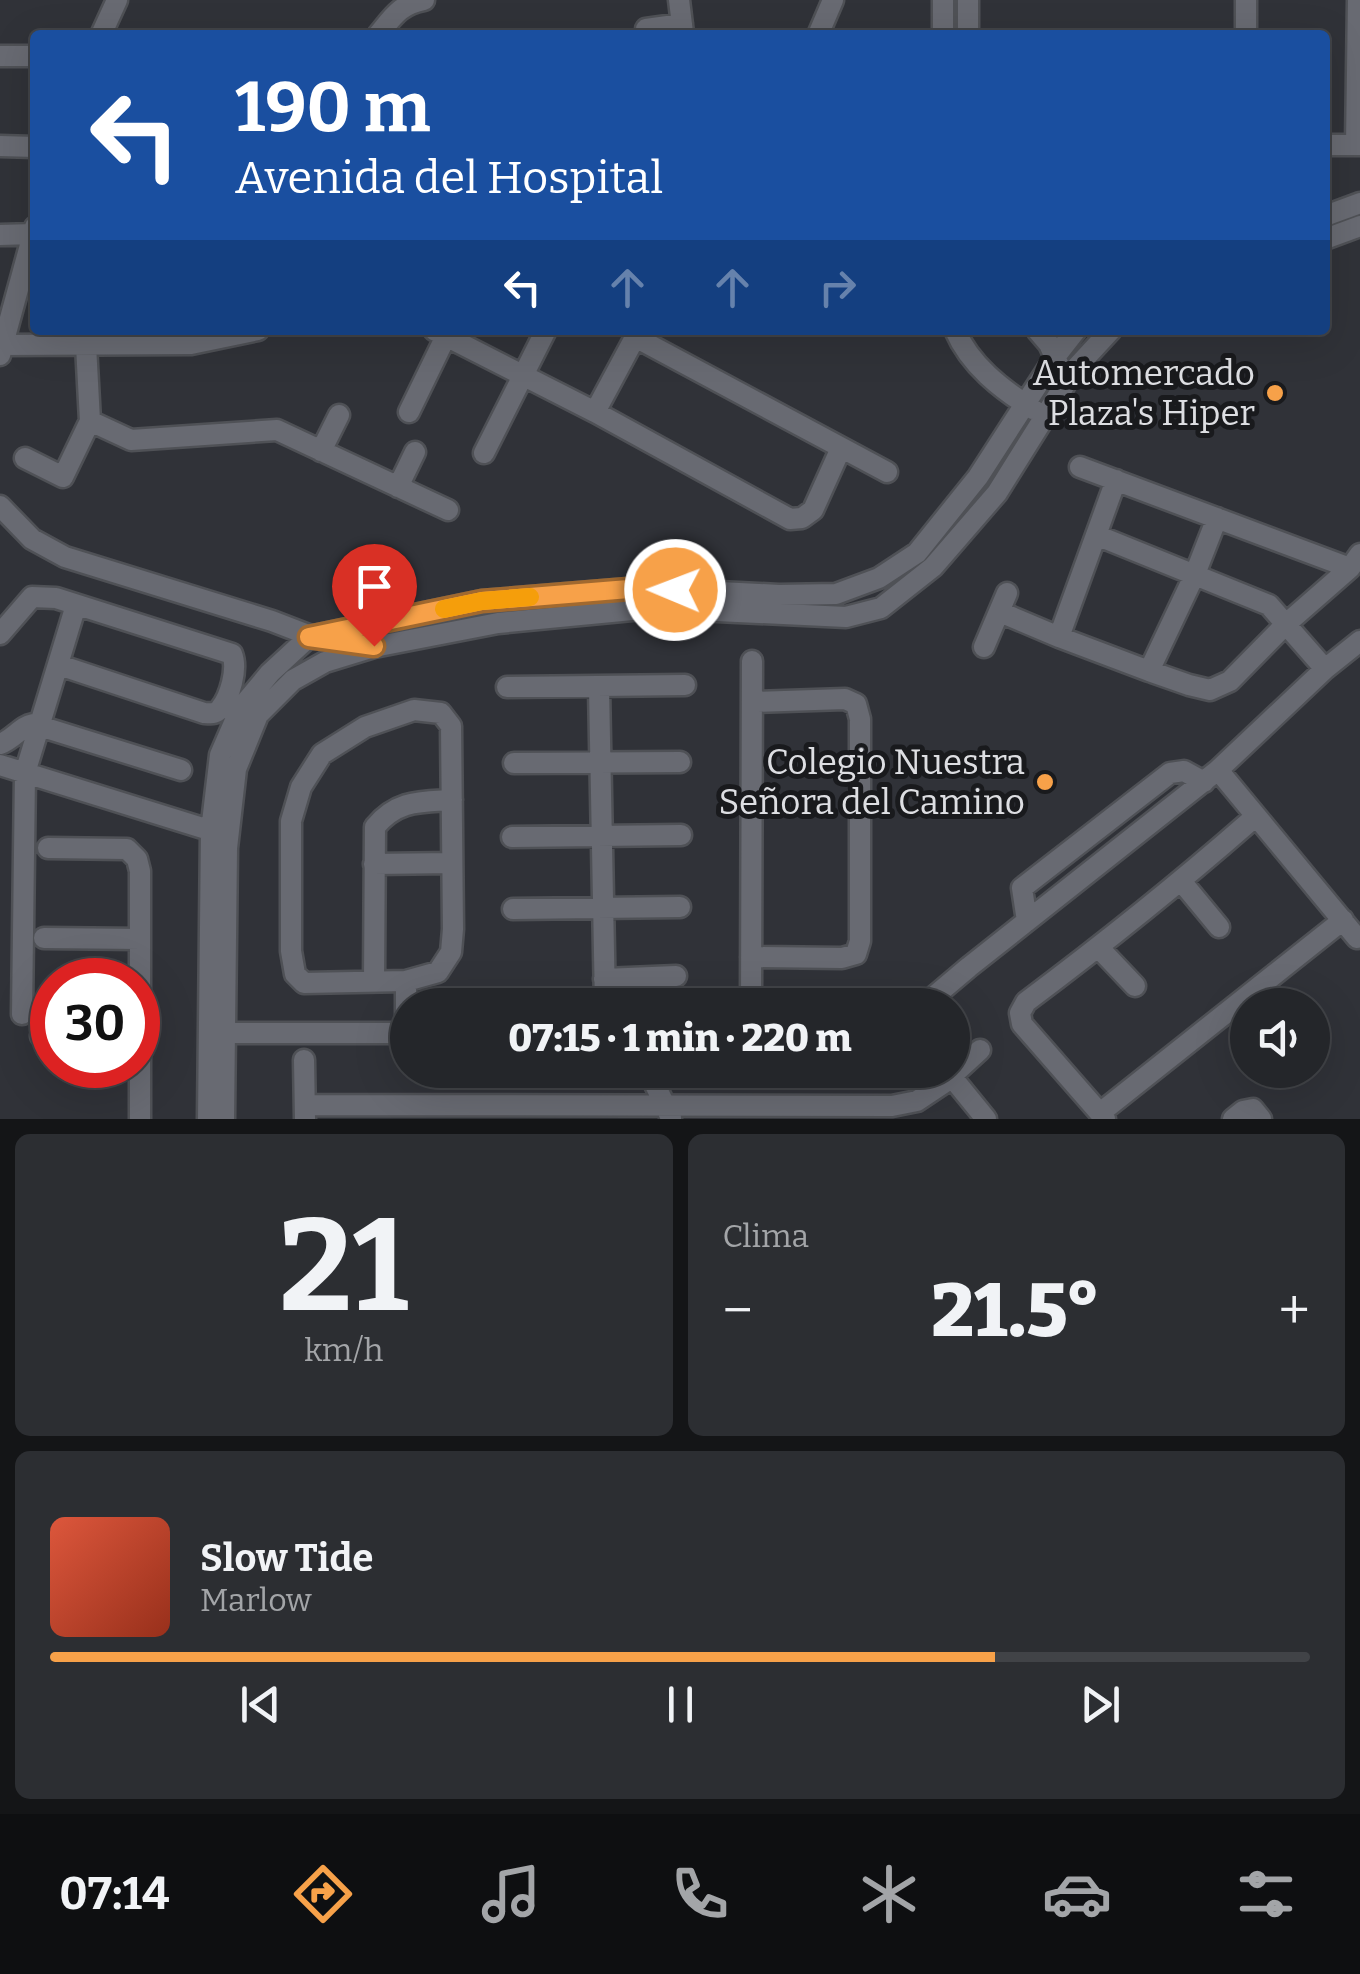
<!DOCTYPE html>
<html lang="es">
<meta charset="utf-8">
<style>
body{margin:0;font-family:Bitter,serif;background:#2c2e32;color:#f1f3f6;height:100vh;display:flex;flex-direction:column;font-size:38px;white-space:nowrap}
*{box-sizing:border-box;margin:0}
p{font-size:32px;color:#a3a5a8}
.icon{flex:none;width:55px;height:55px;fill:none;stroke:currentColor;stroke-width:2;stroke-linecap:round;stroke-linejoin:round}
.map{position:relative;height:1119px;overflow:hidden}
.drawer{display:flex;flex-direction:column;gap:15px;padding:15px;background:#141517;flex:1}
.drawer>*{flex:none}
.guide{position:absolute;left:30px;top:30px;width:1300px;height:305px;border-radius:10px;box-shadow:0 10px 40px #0002,0 0 0 2px #414347;background:#1a4fa0;color:#fff;overflow:hidden}
.controls{position:absolute;left:1230px;top:988px;display:grid;gap:20px}
.controls a{display:grid;place-items:center;width:100px;height:100px;border-radius:50%;background:#24262a;box-shadow:0 10px 40px #0002,0 0 0 2px #414347;font-size:50px}
.speed{position:absolute;left:30px;top:958px;display:flex;gap:20px;font-size:50px;font-weight:700;text-align:center}
.speed>*{display:grid;place-content:center;width:130px;height:130px;border-radius:50%;background:#24262a;box-shadow:0 10px 40px #0002,0 0 0 2px #414347;line-height:1}
.speed .limit{border:15px solid #d22;background:#fff;color:#111}
.pin{position:absolute;display:grid;place-items:center;width:85px;height:85px;color:#fff;margin:-102px -42px;border-radius:50% 50% 50% 0;rotate:-45deg;box-shadow:0 0 10px #0007}
.pin .icon{rotate:45deg}
.me{position:absolute;width:110px;margin:-55px;rotate:271deg;stroke-linejoin:round;filter:drop-shadow(0 0 8px #0008)}
.turn{display:flex;align-items:center;gap:35px;height:210px;padding:0 40px;font-size:45px}
.turn .icon{width:130px;height:130px;stroke-width:2.5}
.turn b{display:block;font-size:70px;line-height:85px}
.lanes{display:flex;align-items:center;height:95px;padding:0 40px;background:#0003;justify-content:center;gap:50px;direction:ltr}
.lanes .off{opacity:.35}
.big{font-size:75px;font-weight:800;line-height:1.1}
.drawer .widget{flex:1;display:flex;flex-direction:column;justify-content:center;gap:15px;min-width:0;padding:0 35px;border-radius:15px;background:#2c2e32}
.drawer .dial{align-items:center;gap:0}
.dial b{font-size:130px;line-height:1}
.song{display:flex;align-items:center;gap:30px}
.cover{width:120px;height:120px;border-radius:15px;background:linear-gradient(135deg,hsl(10 70% 55%),hsl(10 70% 35%))}
.played{height:10px;border-radius:5px;background:linear-gradient(90deg,#f7a149 75%,#414347 75%)}
.keys{display:flex;justify-content:space-around;direction:ltr}
.heat{display:flex;justify-content:space-between;align-items:center;font-size:55px;direction:ltr}
.drawer .tiles{flex:1;display:grid;gap:15px;grid-template-columns:1fr 1fr}
.widget:last-child{grid-column:span 2}
.trip{position:absolute;left:390px;top:988px;width:580px;height:100px;border-radius:50px;background:#24262a;box-shadow:0 10px 40px #0002,0 0 0 2px #414347;font-weight:800;line-height:100px;text-align:center}
.dock{display:flex;height:160px;justify-content:space-around;align-items:center;background:#0e0f11;color:#a3a5a8}
.dock .icon{width:70px;height:70px}
.dock .selected{color:#f7a149}
.dock b{font-size:45px;color:#f1f3f6}
.map>svg:first-child{display:block}
.lines{fill:none;stroke-linecap:round;stroke-linejoin:round}
.minor-casing{stroke:#4f5156;stroke-width:25}
.minor{stroke:#686a72;stroke-width:20}
.route-casing{stroke:#a1692f;stroke-width:25}
.route{stroke:#f7a149;stroke-width:18}
.slow{stroke:#f59e0b;stroke-width:18}
.poi-dot{fill:#f7a149;stroke:#191a1d;stroke-width:4}
.labels{text-anchor:middle;dominant-baseline:central;stroke-width:10;stroke-linejoin:round;paint-order:stroke}
.poi-label{font-size:35px;fill:#dddee2;stroke:#191a1d;text-anchor:end}
</style>
<div class="map">
<svg width="1360" height="1119" viewBox="0 0 1360 1119">
<rect width="100%" height="100%" fill="#303238"/>
<g class="lines">
<g class="minor-casing">
<path id="minor" d="M 679,0 L 683,33
M 1246,0 L 1246,35
M 646,29 L 682,24
M 101,35 L 117,0
M 378,35 C 393,17 399,5 424,0
M 818,35 L 833,0
M 943,35 L 943,0
M 968,35 L 968,0
M 0,56 L 35,56
M 1325,145 L 1360,145
M 1356,145 L 1358,0
M 0,146 L 35,147
M 1325,216 L 1360,203
M 0,235 L 33,234
M 1325,239 L 1360,226
M 434,330 L 595,412 L 790,519 L 802,518 L 813,510 L 841,448
M 955,330 C 970,365 1001,389 1033,409
M 1037,330 L 1049,344 L 1059,366
M 635,337 L 887,472
M 3,345 L 191,344 L 258,330
M 86,345 L 90,421 L 131,440 L 277,430 L 448,510
M 0,355 L 35,227
M 409,412 L 446,336
M 595,412 L 639,330
M 321,451 L 339,415
M 484,453 L 546,330
M 25,458 L 63,477 L 90,421
M 1080,467 L 1350,568
M 398,487 L 415,452
M 0,506 L 32,539 L 65,557 L 272,621 L 316,638
M 1096,535 L 1269,605 L 1325,669
M 1000,612 L 1059,637 L 1149,671 L 1189,685 L 1210,690 L 1230,681 L 1286,624 L 1350,568 L 1360,554
M 0,634 L 32,597 L 56,598 L 232,654 C 238,669 230,697 220,709 C 214,715 211,713 204,713 L 59,665
M 1059,637 L 1116,480
M 984,647 L 1007,593
M 1149,671 L 1195,574 L 1217,518
M 507,687 L 685,685
M 599,687 L 605,1005
M 414,710 L 441,713 L 451,726 L 453,929 L 451,952 L 438,972 L 406,981 L 304,983 L 295,974 L 291,951 L 291,821 L 301,787 L 322,754 L 365,727 Z
M 0,744 C 14,739 21,726 33,724 L 181,770
M 514,763 L 680,762
M 0,765 L 222,834
M 1218,770 L 1357,938
M 512,837 L 681,835
M 48,848 L 127,849 L 137,859 L 140,871 L 140,1119
M 374,864 L 452,863
M 1181,881 L 1219,927
M 513,909 L 680,907
M 1027,921 L 1022,888 L 1170,773 L 1184,771 L 1204,782
M 44,938 L 140,939
M 1099,948 L 1135,986
M 751,957 L 842,958 L 856,954 L 860,941 L 860,719 L 856,704 L 845,699 L 752,702
M 374,981 L 375,827 C 397,800 420,802 452,800
M 406,981 L 406,1033
M 609,989 L 604,979 L 676,976
M 751,1005 L 752,661
M 924,1005 L 969,967 L 1218,770 L 1325,669 L 1360,641
M 22,1014 L 25,773 L 76,605
M 216,1033 L 408,1033
M 41,1036 L 52,1036
M 304,1060 L 305,1118
M 648,1070 L 671,1118
M 951,1076 L 986,1119
M 305,1105 L 892,1106 L 917,1101 L 944,1083 L 980,1050
M 1100,1113 L 1343,920
M 208,1119 L 211,831 L 220,755 L 240,709 L 270,673 L 309,637 L 482,601 L 641,588 L 779,595 L 836,594 L 879,578 L 917,553 L 978,477 L 1058,353 L 1076,330
M 224,1119 L 227,848 L 236,769 L 258,715 L 293,680 L 325,662 L 374,647 L 498,623 L 653,608 L 846,617 L 881,608 L 933,567 L 997,493 L 1074,370 L 1111,330
M 1105,1119 L 1022,1024 L 1020,1013 L 1026,1002 C 1102,945 1176,886 1248,823 L 1257,818
M 1233,1119 L 1243,1111 L 1253,1109 L 1261,1119"/>
</g>
<use href="#minor" class="minor"/>
</g>
<g class="lines">
<g class="route-casing">
<path id="route" d="M 374,646 L 309,637 L 482,601 L 641,588 L 675,590"/>
</g>
<use href="#route" class="route"/>
<path class="slow" d="M 444,609 L 482,601 L 530,597"/>
</g>
<g class="poi-dot">
<circle cx="1275" cy="393" r="10"/>
<circle cx="1045" cy="782" r="10"/>
</g>
<g class="labels">
<g class="poi-label">
<text x="1255" y="373">Automercado<tspan x="1255" dy="40">Plaza's Hiper</tspan></text>
<text x="1025" y="762">Colegio Nuestra<tspan x="1025" dy="40">Señora del Camino</tspan></text>
</g>
</g>
</svg>
<div class="controls">
<a><svg class="icon" aria-label="sound" viewBox="0 0 24 24"><path d="M4 9h4l5-4v14l-5-4H4zM17 9q2 3 0 6"/></svg></a>
</div>
<div class="speed"><div class="limit">30</div></div>
<div class="pin" style="left:374px;top:646px;background:#d93025"><svg class="icon" aria-label="arrive" viewBox="0 0 24 24"><path d="M6 21V4h12l-3 4 3 4H6"/></svg></div>
<svg class="me" style="left:675px;top:590px" viewBox="-20 -20 40 40"><circle r="17" fill="#f7a149" stroke="#fff" stroke-width="3"/><path d="M0-11L8 9 0 5-8 9z" fill="#fff"/></svg>
<div class="trip">07:15 · 1 min · 220 m</div>
<div class="guide">
<div class="turn"><svg class="icon" aria-label="left" viewBox="0 0 24 24"><path d="M17 20v-9H6M10 6l-5 5 5 5"/></svg><div><b>190 m</b>Avenida del Hospital</div></div>
<div class="lanes"><svg class="icon" aria-label="left" viewBox="0 0 24 24"><path d="M17 20v-9H6M10 6l-5 5 5 5"/></svg><svg class="icon off" aria-label="ahead" viewBox="0 0 24 24"><path d="M12 20V5M6 11l6-6 6 6"/></svg><svg class="icon off" aria-label="ahead" viewBox="0 0 24 24"><path d="M12 20V5M6 11l6-6 6 6"/></svg><svg class="icon off" aria-label="right" viewBox="0 0 24 24"><path d="M7 20v-9h11M14 6l5 5-5 5"/></svg></div>
</div>
</div>
<section class="drawer">
<div class="tiles">
<div class="widget dial"><b>21</b><p>km/h</p></div>
<div class="widget"><p>Clima</p>
<div class="heat"><a>−</a><b class="big">21.5°</b><a>+</a></div>
</div>
<div class="widget">
<div class="song"><i class="cover"></i><div><b>Slow Tide</b><p>Marlow</p></div></div>
<div class="played"></div>
<div class="keys"><svg class="icon" aria-label="previous" viewBox="0 0 24 24"><path d="M18 5L8 12l10 7zM5 5v14"/></svg><svg class="icon" aria-label="pause" viewBox="0 0 24 24"><path d="M8 5v14M16 5v14"/></svg><svg class="icon" aria-label="next" viewBox="0 0 24 24"><path d="M6 5l10 7-10 7zM19 5v14"/></svg></div>
</div>
</div>
</section>
<nav class="dock">
<b>07:14</b>
<svg class="icon selected" aria-label="directions" viewBox="0 0 24 24"><path d="M12 3l9 9-9 9-9-9zM9 14v-3h6M13 9l2 2-2 2"/></svg>
<svg class="icon" aria-label="music" viewBox="0 0 24 24"><path d="M9 18V5l10-2v13"/><circle cx="6" cy="18" r="3"/><circle cx="16" cy="16" r="3"/></svg>
<svg class="icon" aria-label="phone" viewBox="0 0 24 24"><path d="M5 4h4l2 5-3 2q2 4 5 5l2-3 5 2v4C11 20 4 13 5 4z"/></svg>
<svg class="icon" aria-label="climate" viewBox="0 0 24 24"><path d="M12 3v18M4 7l16 10M4 17L20 7"/></svg>
<svg class="icon" aria-label="car" viewBox="0 0 24 24"><path d="M5 17H2v-5l4-1 3-4h7l3 4 3 1v5h-3M9 17h6M6 11h13"/><circle cx="7" cy="17" r="2"/><circle cx="17" cy="17" r="2"/></svg>
<svg class="icon" aria-label="filters" viewBox="0 0 24 24"><path d="M4 7h16M4 17h16"/><circle cx="9" cy="7" r="2"/><circle cx="15" cy="17" r="2"/></svg>
</nav>
